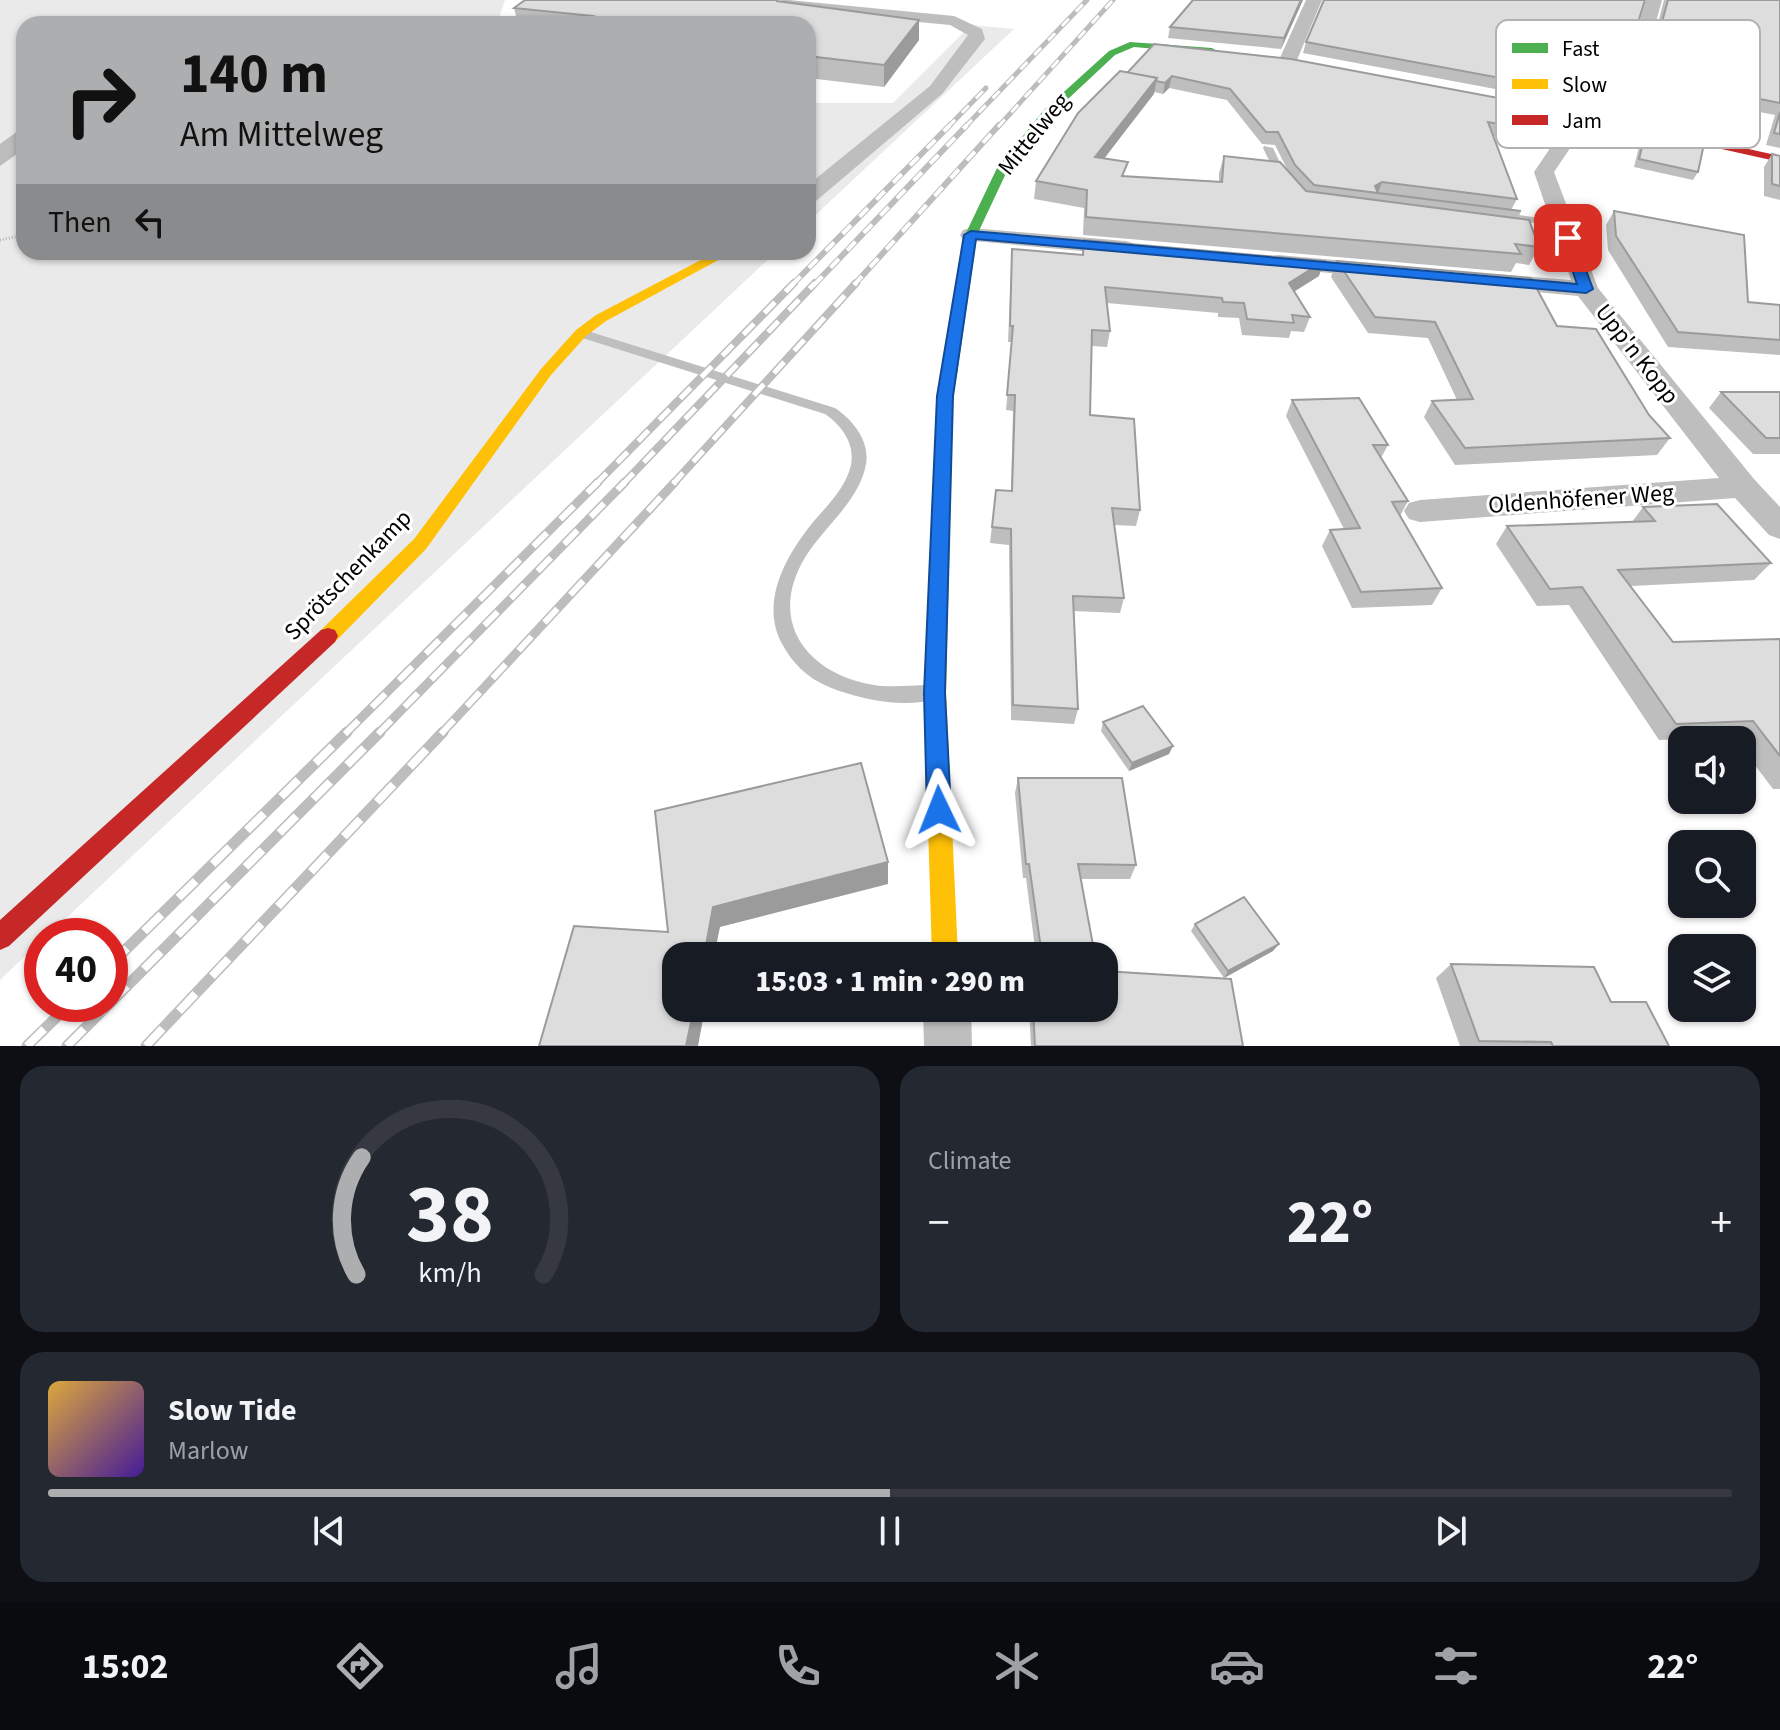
<!DOCTYPE html>
<meta charset="utf-8">
<style>
body{margin:0;font-family:"Source Sans 3",sans-serif;background:#242831;color:#f1f3f6;height:100vh;display:flex;flex-direction:column;font-size:30px;white-space:nowrap}
*{box-sizing:border-box;margin:0}
p{font-size:26px;color:#9ea1a6}
.icon{flex:none;width:44px;height:44px;fill:none;stroke:currentColor;stroke-width:2;stroke-linecap:round;stroke-linejoin:round}
.map{position:relative;height:1046px;overflow:hidden}
.side{display:flex;flex-direction:column;gap:20px;padding:20px;background:#0d0f14;flex:1}
.side>*{flex:none}
.top-card{position:absolute;left:16px;top:16px;width:800px;height:244px;border-radius:24px;box-shadow:0 2px 6px #0004;background:#adaeaf;color:#111;overflow:hidden}
.buttons{position:absolute;left:1668px;top:726px;display:grid;gap:16px}
.buttons a{display:grid;place-items:center;width:88px;height:88px;border-radius:16px;background:#171b24;box-shadow:0 2px 6px #0004;font-size:40px}
.speed{position:absolute;left:24px;top:918px;display:flex;gap:16px;font-size:40px;font-weight:700;text-align:center}
.speed>*{display:grid;place-content:center;width:104px;height:104px;border-radius:50%;background:#171b24;box-shadow:0 2px 6px #0004;line-height:1}
.speed .limit{border:12px solid #d22;background:#fff;color:#111}
.pin{position:absolute;display:grid;place-items:center;width:68px;height:68px;color:#fff;margin:-34px;border-radius:16px;box-shadow:0 4px 12px #0006}
.me{position:absolute;width:88px;margin:-44px;rotate:358deg;stroke-linejoin:round;filter:drop-shadow(0 0 6px #0008)}
.turn{display:flex;align-items:center;gap:28px;height:168px;padding:0 32px;font-size:36px}
.turn .icon{width:104px;height:104px;stroke-width:2.5}
.turn b{display:block;font-size:56px;line-height:68px}
.then{display:flex;align-items:center;height:76px;padding:0 32px;background:#0003;gap:16px;font-size:30px}
.big{font-size:60px;font-weight:800;line-height:1.1}
.side .tile{flex:1;display:flex;flex-direction:column;justify-content:center;gap:12px;min-width:0;padding:0 28px;border-radius:24px;background:#242831}
.side .dial{align-items:center;gap:0}
.dial svg{height:208px;overflow:visible;fill:none;stroke:#363941;stroke-width:7;stroke-linecap:round;text-anchor:middle}
.dial text{fill:#f1f3f6;stroke:none}
.song{display:flex;align-items:center;gap:24px}
.cover{width:96px;height:96px;border-radius:12px;background:linear-gradient(135deg,hsl(40 70% 55%),hsl(260 70% 35%))}
.played{height:8px;border-radius:4px;background:linear-gradient(90deg,#adaeaf 50%,#363941 50%)}
.keys{display:flex;justify-content:space-around;direction:ltr}
.heat{display:flex;justify-content:space-between;align-items:center;font-size:44px;direction:ltr}
.side .tiles{flex:1;display:grid;gap:20px;grid-template-columns:1fr 1fr}
.tile:last-child{grid-column:span 2}
.trip{position:absolute;left:662px;top:942px;width:456px;height:80px;border-radius:24px;background:#171b24;box-shadow:0 2px 6px #0004;font-weight:800;line-height:80px;text-align:center}
.tab-bar{display:flex;height:128px;justify-content:space-around;align-items:center;background:#090b0e;color:#9ea1a6}
.tab-bar .icon{width:56px;height:56px}
.tab-bar .on{color:#adaeaf}
.tab-bar b{font-size:36px;color:#f1f3f6}
.map>svg:first-child{display:block}
.green{fill:#eaeaea}
.water{fill:#bcbcbc}
.lines{fill:none;stroke-linecap:round;stroke-linejoin:round}
.path{stroke:#b8b8b8;stroke-width:3;stroke-dasharray:1 2;stroke-linecap:butt}
.lane{fill:#bebebe;fill-rule:evenodd}
.street{fill:#bebebe;fill-rule:evenodd}
.fast{fill:#4caf50;fill-rule:evenodd}
.slow{fill:#ffc107;fill-rule:evenodd}
.jam{fill:#c62828;fill-rule:evenodd}
.rail-far4-casing{stroke:#bdbdbd;stroke-width:5}
.rail-far3-casing{stroke:#bdbdbd;stroke-width:6}
.rail-far2-casing{stroke:#bdbdbd;stroke-width:8}
.rail-far1-casing{stroke:#bdbdbd;stroke-width:9}
.rail-casing{stroke:#bdbdbd;stroke-width:11}
.rail-far4{stroke:#fff;stroke-width:3;stroke-dasharray:10;stroke-linecap:butt}
.rail-far3{stroke:#fff;stroke-width:4;stroke-dasharray:12;stroke-linecap:butt}
.rail-far2{stroke:#fff;stroke-width:5;stroke-dasharray:15;stroke-linecap:butt}
.rail-far1{stroke:#fff;stroke-width:6;stroke-dasharray:19;stroke-linecap:butt}
.rail{stroke:#fff;stroke-width:8;stroke-dasharray:24;stroke-linecap:butt}
.wall{fill:#bebebe;fill-rule:evenodd}
.shaded-wall{fill:#9b9b9b}
.building{fill:#ddd;stroke:#9b9b9b;stroke-width:2}
.route{fill:#1a73e8;stroke:#114b97;stroke-width:2}
.labels{text-anchor:middle;dominant-baseline:central;stroke-width:6;stroke-linejoin:round;paint-order:stroke}
.street-label{font-size:24px;fill:#000;stroke:#fff}
.key{fill:#fff;stroke:#b2b2b2;stroke-width:2}
.key-label{font-size:22px;fill:#000}
</style>
<div class="map">
<svg width="1780" height="1046" viewBox="0 0 1780 1046">
<rect width="100%" height="100%" fill="#fff"/>
<g class="green">
<path d="M0,0H505L497,24H24V252H776L47,936H42V940L0,980Z"/>
<path d="M971,25L1014,29L808,222V103H893Z"/>
</g>
<path class="water" d="M24,73V149L0,166V144L22,128Z"/>
<g class="lines">
<path class="path" d="M0,240L24,235"/>
<g class="lane">
<path d="M1264,146L1273,148L1288,179L1287,181L1278,179L1263,148Z"/>
<path d="M1497,212L1563,221L1569,224L1563,227L1493,217V213Z"/>
<path d="M1514,226L1568,235L1574,238L1568,241L1510,231L1508,229Z"/>
<path d="M581,329L835,408C853,420 870,441 866,464C860,500 824,527 806,556C766,620 806,674 874,685C892,688 911,685 929,685L936,687L938,693L936,699C904,709 858,699 829,687C807,678 792,663 781,642C760,600 787,554 814,521C828,505 846,487 851,465C855,443 842,426 825,414L576,336V330Z"/>
</g>
<g class="street">
<path d="M734,0H789L954,16L982,29L985,39L942,94L816,201L808,203V185L930,86L968,35L950,25L742,5Z"/>
<path d="M1306,0H1322L1297,60L1294,64H1282L1279,60Z"/>
<path d="M1646,0H1662L1628,123L1618,129L1608,123Z"/>
<path d="M1581,111L1591,117L1554,172L1598,288L1754,479L1780,507V539L1769,535L1735,498L1420,522L1409,519L1404,511L1409,503L1420,500L1719,478L1578,296L1494,288L1485,286L1482,281L1485,276L1494,274L1571,280L1534,172L1574,113Z"/>
<path d="M971,228L1125,241L1133,243L1137,248L1133,253L1125,255L963,240L960,235L963,230Z"/>
<path d="M1278,255L1380,264L1389,266L1392,271L1389,276L1380,278L1270,267L1266,262L1270,257Z"/>
<path d="M923,1008H971L972,1046H924Z"/>
</g>
<path class="fast" d="M1130,42L1212,48L1217,51L1212,54L1134,47L1115,55L1052,114L1008,169L977,235L957,374L949,379L944,377L941,374L965,235L997,168L1044,110L1109,51Z"/>
<g class="slow">
<path d="M716,252H733L606,321L586,336L551,375L426,549L335,642L328,644L321,642L318,636L321,630L414,539L541,369L576,330L596,315Z"/>
<path d="M949,369L957,374L953,396L946,693L958,956H932L924,693L937,396L941,374Z"/>
</g>
<g class="jam">
<path d="M1473,93L1618,120L1780,156V162L1618,126L1469,98L1468,96Z"/>
<path d="M328,628L335,630L338,636L335,642L9,946L0,950V920L321,630Z"/>
</g>
<g class="rail-far4-casing">
<g id="rail-far4">
<path d="M948,127L986,88"/>
<path d="M965,127L1087,0"/>
<path d="M998,127L1113,0"/>
</g>
</g>
<g class="rail-far3-casing">
<g id="rail-far3">
<path d="M792,285L950,125"/>
<path d="M814,285L967,125"/>
<path d="M854,285L999,125"/>
</g>
</g>
<g class="rail-far2-casing">
<g id="rail-far2">
<path d="M596,484L794,283"/>
<path d="M623,484L815,283"/>
<path d="M673,484L856,283"/>
</g>
</g>
<g class="rail-far1-casing">
<g id="rail-far1">
<path d="M345,734L598,482"/>
<path d="M378,734L625,482"/>
<path d="M441,734L675,482"/>
</g>
</g>
<g class="rail-casing">
<g id="rail">
<path d="M110,965L347,732"/>
<path d="M110,1003L380,732"/>
<path d="M27,1046L70,1004"/>
<path d="M67,1046L109,1004"/>
<path d="M146,1046L443,732"/>
</g>
</g>
<use href="#rail-far4" class="rail-far4"/>
<use href="#rail-far3" class="rail-far3"/>
<use href="#rail-far2" class="rail-far2"/>
<use href="#rail-far1" class="rail-far1"/>
<use href="#rail" class="rail"/>
</g>
<g class="wall">
<path d="M1303,0L1281,49L1168,38L1170,27Z"/>
<path d="M1324,0L1626,61L1621,72L1579,64L1573,88L1567,99L1529,92L1528,95L1303,53L1306,42Z"/>
<path d="M1664,0H1780V148L1766,145L1775,115L1713,103L1710,119L1703,131L1647,118L1658,80L1644,77Z"/>
<path d="M785,2L919,40L884,87L808,78V24H518L514,8Z"/>
<path d="M1154,44L1527,129L1521,141L1494,136L1517,199L1511,210L1521,211L1518,218L1539,247L1529,265L1516,263L1511,272L1083,235L1084,208L1034,199L1036,181L1127,73ZM1169,88L1227,100L1262,144L1275,145L1288,171L1224,156L1219,173V182L1125,176L1104,159L1154,92L1163,94Z"/>
<path d="M1646,131L1698,172L1693,180L1634,167L1641,139Z"/>
<path d="M1772,154L1780,156V200L1764,196V167Z"/>
<path d="M1614,211L1748,302L1780,305V355L1668,347L1608,250L1606,225Z"/>
<path d="M1084,240L1319,276L1294,291L1310,317L1304,332L1291,331L1289,338L1242,335L1239,318L1218,317V313L1107,303L1110,331L1107,347L1092,346L1090,415L1140,510L1136,526L1114,525L1124,598L1120,613L1073,611L1078,709L1074,724L1011,720L1009,545L990,543L996,490L1011,491L1013,411L1006,410L1012,342H1008L1012,249L1082,255Z"/>
<path d="M1337,261L1557,326L1649,415L1670,438L1657,455L1455,465L1424,417L1432,401L1457,400L1428,338L1368,333L1331,277Z"/>
<path d="M1721,392H1780V454H1753L1709,408Z"/>
<path d="M1292,400L1388,445L1381,458L1408,501L1400,516L1442,588L1432,605L1352,608L1322,546L1330,530L1344,529L1286,416Z"/>
<path d="M1643,507L1771,563L1754,580L1631,586L1673,642L1780,639V789H1773L1742,748V740H1736L1734,737L1659,740L1569,605L1537,606L1496,544L1507,526L1632,522Z"/>
<path d="M1103,722L1169,754L1129,771L1101,731Z"/>
<path d="M1018,778L1136,865L1130,879H1081L1095,956H1036L1026,878H1023L1015,793Z"/>
<path d="M1195,924L1273,951L1224,978L1191,931Z"/>
<path d="M1451,964L1611,1002L1669,1046H1460L1436,978Z"/>
<path d="M1029,1008H1104L1243,1046H1031Z"/>
</g>
<g class="shaded-wall">
<path d="M1301,0H1303L1281,49L1284,38Z"/>
<path d="M919,20V40L884,87V65Z"/>
<path d="M1172,76L1169,88L1163,94L1165,83Z"/>
<path d="M1157,78L1154,94L1092,174L1095,157Z"/>
<path d="M1382,182L1378,193L1375,186Z"/>
<path d="M1324,261L1319,276L1284,298L1289,283Z"/>
<path d="M1173,746L1169,754L1129,771L1132,763Z"/>
<path d="M888,862V884L720,927L714,956H704L713,907Z"/>
<path d="M1279,944L1273,951L1224,978L1228,971Z"/>
<path d="M694,1008H705L698,1046H686Z"/>
</g>
<g class="building">
<path d="M525,0H777V1L919,20L884,65L808,56V24H590L584,23L593,16L514,8Z"/>
<path d="M1193,0H1301L1284,38L1170,27Z"/>
<path d="M1324,0H1645L1626,61L1581,53L1573,88L1534,80L1533,84L1306,42Z"/>
<path d="M1668,0H1780V103L1715,90L1710,119L1654,107L1664,68L1650,66Z"/>
<path d="M1154,44L1291,59L1530,104L1527,129L1488,122L1517,199L1382,182L1375,186L1378,193L1521,211L1314,185L1295,165L1278,132H1266L1230,89L1172,76L1165,83L1156,81L1157,78L1127,73Z"/>
<path d="M1120,71L1157,78L1095,157L1128,162L1122,176L1222,182L1224,156L1280,162L1306,191L1529,220L1539,247L1515,244L1521,254L1086,217L1087,190L1036,181L1078,113Z"/>
<path d="M1780,112V134L1774,133Z"/>
<path d="M1646,131L1704,144L1698,172L1639,159Z"/>
<path d="M1772,154L1780,156V186L1772,184Z"/>
<path d="M1614,211L1744,235L1748,302L1780,305V340L1678,332L1616,236Z"/>
<path d="M1084,240L1324,261L1289,283L1310,317L1292,315L1294,323L1247,319L1244,303L1223,302L1222,298L1105,287L1110,331L1092,330L1090,415L1134,419L1140,510L1112,508L1124,598L1073,596L1078,709L1013,705L1011,529L992,527L996,490L1012,491L1015,395H1007L1013,326H1010L1012,249L1083,255Z"/>
<path d="M1337,261L1531,278L1557,326L1596,329L1649,415L1670,438L1465,448L1432,401L1473,399L1435,322L1375,317Z"/>
<path d="M1721,392H1780V438H1766Z"/>
<path d="M1359,398L1388,445H1373L1408,501L1392,502L1442,588L1361,592L1330,530L1360,528L1292,400Z"/>
<path d="M1717,504L1771,563L1618,570L1673,642L1780,639V756L1753,721L1676,724L1582,587L1550,589L1507,526L1655,521L1643,507Z"/>
<path d="M1143,706L1173,746L1132,763L1103,722Z"/>
<path d="M861,763L888,862L713,907L704,956H676V1008H694L686,1046H539L574,926L668,932L655,811Z"/>
<path d="M1018,778H1122L1136,865L1078,864L1095,956H1042L1029,864H1026Z"/>
<path d="M1244,897L1279,944L1228,971L1195,924Z"/>
<path d="M1451,964L1594,967L1611,1002H1646L1669,1046H1553L1551,1042L1479,1041Z"/>
<path d="M1104,971L1231,979L1243,1046H1035L1033,1008H1104Z"/>
</g>
<path class="route" d="M971,231L1577,284L1561,238L1568,234L1574,238L1593,289L1586,293L976,239L953,396L945,693L951,810L947,817L939,821L931,817L927,810L924,693L937,396L964,235Z"/>
<g class="labels">
<g class="street-label">
<text transform="translate(1034 134) rotate(-51)">Mittelweg</text>
<text transform="translate(1637 354) rotate(52)">Upp'n Kopp</text>
<text transform="translate(1581 499) rotate(-4)">Oldenhöfener Weg</text>
<text transform="translate(348 575) rotate(-46)">Sprötschenkamp</text>
</g>
</g>
<rect x="1496" y="20" width="264" height="128" rx="12" class="key"/>
<rect x="1512" y="43" width="36" height="10" fill="#4caf50"/>
<rect x="1512" y="79" width="36" height="10" fill="#ffc107"/>
<rect x="1512" y="115" width="36" height="10" fill="#c62828"/>
<g class="key-label">
<text x="1562" y="56">Fast</text>
<text x="1562" y="92">Slow</text>
<text x="1562" y="128">Jam</text>
</g>
</svg>
<div class="buttons">
<a><svg class="icon" aria-label="sound" viewBox="0 0 24 24"><path d="M4 9h4l5-4v14l-5-4H4zM17 9q2 3 0 6"/></svg></a>
<a><svg class="icon" aria-label="search" viewBox="0 0 24 24"><circle cx="10" cy="10" r="6"/><path d="M15 15l6 6"/></svg></a>
<a><svg class="icon" aria-label="layers" viewBox="0 0 24 24"><path d="M12 4l9 5-9 5-9-5zM3 14l9 5 9-5"/></svg></a>
</div>
<div class="speed"><div class="limit">40</div></div>
<div class="pin" style="left:1568px;top:238px;background:#d93025"><svg class="icon" aria-label="arrive" viewBox="0 0 24 24"><path d="M6 21V4h12l-3 4 3 4H6"/></svg></div>
<svg class="me" style="left:939px;top:810px" viewBox="-20 -20 40 40"><path d="M0-17L14 15 0 8-14 15z" fill="#1a73e8" stroke="#fff" stroke-width="4"/></svg>
<div class="trip">15:03 · 1 min · 290 m</div>
<div class="top-card">
<div class="turn"><svg class="icon" aria-label="right" viewBox="0 0 24 24"><path d="M7 20v-9h11M14 6l5 5-5 5"/></svg><div><b>140 m</b>Am Mittelweg</div></div>
<div class="then">Then<svg class="icon" aria-label="left" viewBox="0 0 24 24"><path d="M17 20v-9H6M10 6l-5 5 5 5"/></svg></div>
</div>
</div>
<section class="side">
<div class="tiles">
<div class="tile dial"><svg viewBox="0 0 100 80">
<path d="M14 69A42 42 0 1 1 86 69"/>
<path d="M14 69A42 42 0 0 1 16 24" stroke="#adaeaf"/>
<text x="50" y="56" font-size="32" font-weight="700">38</text>
<text x="50" y="72" font-size="11">km/h</text>
</svg></div>
<div class="tile"><p>Climate</p>
<div class="heat"><a>−</a><b class="big">22°</b><a>+</a></div>
</div>
<div class="tile">
<div class="song"><i class="cover"></i><div><b>Slow Tide</b><p>Marlow</p></div></div>
<div class="played"></div>
<div class="keys"><svg class="icon" aria-label="previous" viewBox="0 0 24 24"><path d="M18 5L8 12l10 7zM5 5v14"/></svg><svg class="icon" aria-label="pause" viewBox="0 0 24 24"><path d="M8 5v14M16 5v14"/></svg><svg class="icon" aria-label="next" viewBox="0 0 24 24"><path d="M6 5l10 7-10 7zM19 5v14"/></svg></div>
</div>
</div>
</section>
<nav class="tab-bar">
<b>15:02</b>
<svg class="icon on" aria-label="directions" viewBox="0 0 24 24"><path d="M12 3l9 9-9 9-9-9zM9 14v-3h6M13 9l2 2-2 2"/></svg>
<svg class="icon" aria-label="music" viewBox="0 0 24 24"><path d="M9 18V5l10-2v13"/><circle cx="6" cy="18" r="3"/><circle cx="16" cy="16" r="3"/></svg>
<svg class="icon" aria-label="phone" viewBox="0 0 24 24"><path d="M5 4h4l2 5-3 2q2 4 5 5l2-3 5 2v4C11 20 4 13 5 4z"/></svg>
<svg class="icon" aria-label="climate" viewBox="0 0 24 24"><path d="M12 3v18M4 7l16 10M4 17L20 7"/></svg>
<svg class="icon" aria-label="car" viewBox="0 0 24 24"><path d="M5 17H2v-5l4-1 3-4h7l3 4 3 1v5h-3M9 17h6M6 11h13"/><circle cx="7" cy="17" r="2"/><circle cx="17" cy="17" r="2"/></svg>
<svg class="icon" aria-label="filters" viewBox="0 0 24 24"><path d="M4 7h16M4 17h16"/><circle cx="9" cy="7" r="2"/><circle cx="15" cy="17" r="2"/></svg>
<b>22°</b>
</nav>
